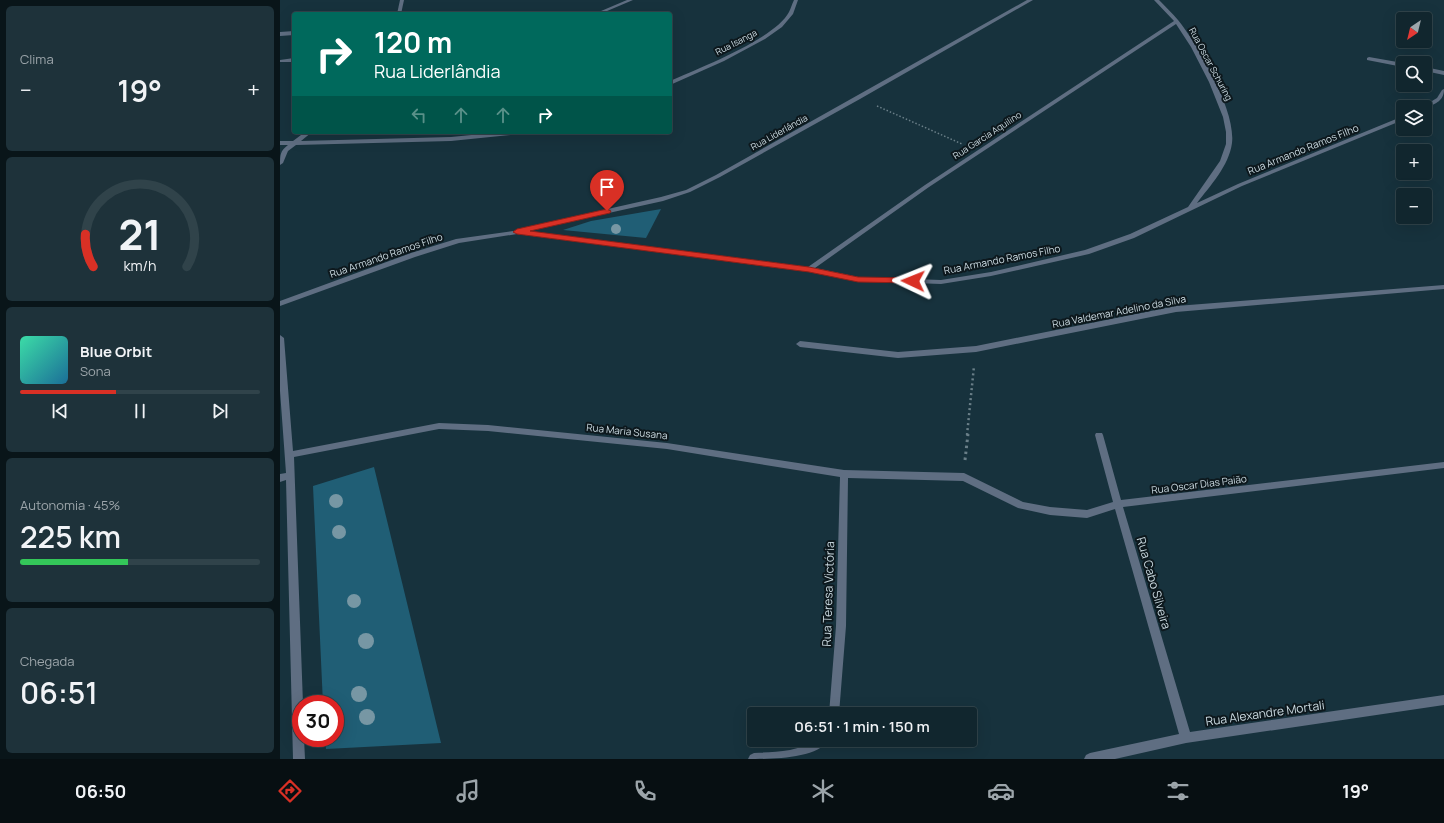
<!DOCTYPE html>
<html lang="pt">
<meta charset="utf-8">
<style>
body{margin:0;font-family:Manrope,sans-serif;background:#1e323a;color:#f1f3f6;height:100vh;display:flex;flex-direction:column;font-size:15px;white-space:nowrap}
*{box-sizing:border-box;margin:0}
p{font-size:13px;color:#9ca5aa}
.icon{flex:none;width:22px;height:22px;fill:none;stroke:currentColor;stroke-width:2;stroke-linecap:round;stroke-linejoin:round}
.map{position:relative;flex:1;overflow:hidden}
.panel{display:flex;flex-direction:column;gap:6px;padding:6px;background:#091519;width:280px}
.panel>*{flex:none}
.hud{position:absolute;left:12px;top:12px;width:380px;height:122px;border-radius:4px;box-shadow:0 4px 16px #0002,0 0 0 1px #30434a;background:#00695c;color:#fff;overflow:hidden}
.needle{width:26px;rotate:215deg}
.buttons{position:absolute;left:1116px;top:12px;display:grid;gap:8px}
.buttons a{display:grid;place-items:center;width:36px;height:36px;border-radius:4px;background:#11262e;box-shadow:0 4px 16px #0002,0 0 0 1px #30434a;font-size:20px}
.speed{position:absolute;left:12px;top:695px;display:flex;gap:8px;font-size:20px;font-weight:700;text-align:center}
.speed>*{display:grid;place-content:center;width:52px;height:52px;border-radius:50%;background:#11262e;box-shadow:0 4px 16px #0002,0 0 0 1px #30434a;line-height:1}
.speed .limit{border:6px solid #d22;background:#fff;color:#111}
.pin{position:absolute;display:grid;place-items:center;width:34px;height:34px;color:#fff;margin:-41px -17px;border-radius:50% 50% 50% 0;rotate:-45deg;box-shadow:0 0 4px #0007}
.pin .icon{rotate:45deg}
.me{position:absolute;width:44px;margin:-22px;rotate:272deg;stroke-linejoin:round;filter:drop-shadow(0 0 3px #0008)}
.turn{display:flex;align-items:center;gap:14px;height:84px;padding:0 16px;font-size:18px}
.turn .icon{width:52px;height:52px;stroke-width:2.5}
.turn b{display:block;font-size:28px;line-height:34px}
.lanes{display:flex;align-items:center;height:38px;padding:0 16px;background:#0003;justify-content:center;gap:20px;direction:ltr}
.lanes .off{opacity:.35}
.big{font-size:30px;font-weight:600;line-height:1.1}
.panel .card{flex:1;display:flex;flex-direction:column;justify-content:center;gap:6px;min-width:0;padding:0 14px;border-radius:6px;background:#1e323a}
.panel .dial{align-items:center;gap:0}
.dial svg{height:104px;overflow:visible;fill:none;stroke:#30434a;stroke-width:7;stroke-linecap:round;text-anchor:middle}
.dial text{fill:#f1f3f6;stroke:none}
.song{display:flex;align-items:center;gap:12px}
.cover{width:48px;height:48px;border-radius:6px;background:linear-gradient(135deg,hsl(160 70% 55%),hsl(200 70% 35%))}
.played{height:4px;border-radius:2px;background:linear-gradient(90deg,#d93025 40%,#30434a 40%)}
.keys{display:flex;justify-content:space-around;direction:ltr}
.heat{display:flex;justify-content:space-between;align-items:center;font-size:22px;direction:ltr}
.charge{height:6px;border-radius:3px;background:linear-gradient(90deg,#34c759 45%,#30434a 0)}
.trip{position:absolute;left:467px;top:707px;width:230px;height:40px;border-radius:4px;background:#11262e;box-shadow:0 4px 16px #0002,0 0 0 1px #30434a;font-weight:600;line-height:40px;text-align:center}
.menu{display:flex;height:64px;justify-content:space-around;align-items:center;background:#070f12;color:#9ca5aa}
.menu .icon{width:28px;height:28px}
.menu .active{color:#d93025}
.menu b{font-size:18px;color:#f1f3f6}
main{display:flex;flex:1;min-height:0}
.map>svg:first-child{display:block}
.green{fill:#205e75}
.lines{fill:none;stroke-linecap:round;stroke-linejoin:round}
.path-far2{stroke:#6a7f88;stroke-width:1.5;stroke-dasharray:1.5 2;stroke-linecap:butt}
.path-far1{stroke:#6a7f88;stroke-width:2.5;stroke-dasharray:2 3;stroke-linecap:butt}
.path{stroke:#6a7f88;stroke-width:3;stroke-dasharray:2.5 3.5;stroke-linecap:butt}
.service{fill:#5f6e82;fill-rule:evenodd}
.minor{fill:#5f6e82;fill-rule:evenodd}
.tree{fill:#7797a4}
.route{fill:#d93025;stroke:#8d1f18}
.labels{text-anchor:middle;dominant-baseline:central;stroke-width:4;stroke-linejoin:round;paint-order:stroke}
.far-street-label{font-size:9px;fill:#cad9e0;stroke:#0d181d}
.street-label{font-size:10px;fill:#cad9e0;stroke:#0d181d}
.near-street-label{font-size:12px;fill:#cad9e0;stroke:#0d181d}
</style>
<main>
<section class="panel">
<div class="card"><p>Clima</p>
<div class="heat"><a>−</a><b class="big">19°</b><a>+</a></div>
</div>
<div class="card dial"><svg viewBox="0 0 100 80">
<path d="M14 69A42 42 0 1 1 86 69"/>
<path d="M14 69A42 42 0 0 1 8 44" stroke="#d93025"/>
<text x="50" y="56" font-size="32" font-weight="700">21</text>
<text x="50" y="72" font-size="11">km/h</text>
</svg></div>
<div class="card">
<div class="song"><i class="cover"></i><div><b>Blue Orbit</b><p>Sona</p></div></div>
<div class="played"></div>
<div class="keys"><svg class="icon" aria-label="previous" viewBox="0 0 24 24"><path d="M18 5L8 12l10 7zM5 5v14"/></svg><svg class="icon" aria-label="pause" viewBox="0 0 24 24"><path d="M8 5v14M16 5v14"/></svg><svg class="icon" aria-label="next" viewBox="0 0 24 24"><path d="M6 5l10 7-10 7zM19 5v14"/></svg></div>
</div>
<div class="card"><p>Autonomia · 45%</p><b class="big">225 km</b><div class="charge"></div></div>
<div class="card"><p>Chegada</p><b class="big">06:51</b></div>
</section>
<div class="map">
<svg width="1164" height="759" viewBox="0 0 1164 759">
<rect width="100%" height="100%" fill="#17323d"/>
<g class="green">
<path d="M381,209L366,238L283,230L311,221Z"/>
<path d="M94,467L161,743L46,749L45,738H55V704H43L33,486Z"/>
</g>
<g class="lines">
<path class="path-far2" d="M597,106L682,144"/>
<path class="path-far1" d="M687,435L694,366"/>
<path class="path" d="M685,460L688,434"/>
<g class="service">
<path d="M14,31V35L0,36V32Z"/>
<path d="M14,58V62H0V60Z"/>
</g>
<g class="minor">
<path d="M120,0H124L121,14H117Z"/>
<path d="M347,0H353L320,14H314Z"/>
<path d="M514,0H518L513,14L502,27L485,39L444,61L390,85V81C419,68 495,39 509,12C511,8 512,4 514,0Z"/>
<path d="M747,0H753L580,99L440,177L410,192L383,201L247,231L528,267L645,185L894,21L874,0H879C885,6 892,13 898,20C918,45 956,110 952,143C949,166 930,186 917,203L958,184L1121,117L1123,116V120L962,186L854,238L809,254L711,276L661,284L578,281L529,271L237,234L179,243L135,257L0,306V301L131,253L176,239L240,230L243,228L381,197L406,190L436,175ZM896,24L911,47L929,82L943,117L946,132V144L940,161L908,207L850,234L805,250L711,272L661,280L578,277L535,268L649,187Z"/>
<path d="M1089,57L1123,63V67L1087,60V58Z"/>
<path d="M1145,67L1164,71V75L1145,71Z"/>
<path d="M1164,89C1164,101 1156,103 1147,108L1142,107L1157,98L1162,90Z"/>
<path d="M25,132H32L21,141L171,137L222,132H242L239,134L171,141L16,145L8,151L3,163L0,165C0,155 0,151 8,145H0V141H13Z"/>
<path d="M1164,285V289L896,312L696,352L618,358L520,347L516,344L520,341L618,352L696,346L896,306Z"/>
<path d="M0,335L4,338L13,451L159,423L208,425L387,443L564,470L684,473L743,502L770,507L807,510L833,502L815,435L816,433H822L823,435L841,500L1164,462V468L843,507L910,732L1164,695V705L906,743L835,759H804L806,755L810,753L899,734L835,509L807,518L770,515L738,508L683,481L568,478L566,626L559,714H549L556,626L560,477L387,449L208,431L159,429L14,457L23,704H21V738H24L25,759H13L6,480L0,482V474L6,473L0,391Z"/>
<path d="M535,740H548C538,759 490,759 468,759L470,755L474,753C493,752 519,752 535,740Z"/>
</g>
</g>
<g class="tree">
<circle cx="336" cy="229" r="5"/>
<circle cx="56" cy="501" r="7"/>
<circle cx="59" cy="532" r="7"/>
<circle cx="74" cy="601" r="7"/>
<circle cx="86" cy="641" r="8"/>
<circle cx="79" cy="694" r="8"/>
<circle cx="87" cy="717" r="8"/>
</g>
<path class="route" d="M327,209L331,211L330,213L250,231L529,267L578,277L633,278L637,281L633,283L578,282L529,272L237,234L233,232L237,229Z"/>
<g class="labels">
<g class="far-street-label">
<text transform="translate(456 42) rotate(-27)">Rua Isanga</text>
<text transform="translate(931 64) rotate(62)">Rua Oscar Schuring</text>
<text transform="translate(499 132) rotate(-29)">Rua Liderlândia</text>
<text transform="translate(707 135) rotate(-33)">Rua Garcia Aquilino</text>
</g>
<g class="street-label">
<text transform="translate(1023 149) rotate(-22)">Rua Armando Ramos Filho</text>
<text transform="translate(106 255) rotate(-19)">Rua Armando Ramos Filho</text>
<text transform="translate(722 259) rotate(-11)">Rua Armando Ramos Filho</text>
<text transform="translate(839 311) rotate(-11)">Rua Valdemar Adelino da Silva</text>
<text transform="translate(347 431) rotate(6)">Rua Maria Susana</text>
<text transform="translate(919 484) rotate(-7)">Rua Oscar Dias Paião</text>
</g>
<g class="near-street-label">
<text transform="translate(874 583) rotate(74)">Rua Cabo Silveira</text>
<text transform="translate(548 594) rotate(-88)">Rua Teresa Victória</text>
<text transform="translate(985 713) rotate(-8)">Rua Alexandre Mortali</text>
</g>
</g>
</svg>
<div class="buttons">
<a><svg class="needle" viewBox="-14 -14 28 28"><path d="M0-13l5 13h-10z" fill="#e53935"/><path d="M0 13l5-13h-10z" fill="#9ca5aa"/></svg></a>
<a><svg class="icon" aria-label="search" viewBox="0 0 24 24"><circle cx="10" cy="10" r="6"/><path d="M15 15l6 6"/></svg></a>
<a><svg class="icon" aria-label="layers" viewBox="0 0 24 24"><path d="M12 4l9 5-9 5-9-5zM3 14l9 5 9-5"/></svg></a>
<a>+</a>
<a>−</a>
</div>
<div class="speed"><div class="limit">30</div></div>
<div class="pin" style="left:327px;top:211px;background:#d93025"><svg class="icon" aria-label="arrive" viewBox="0 0 24 24"><path d="M6 21V4h12l-3 4 3 4H6"/></svg></div>
<svg class="me" style="left:633px;top:281px" viewBox="-20 -20 40 40"><path d="M0-17L14 15 0 8-14 15z" fill="#d93025" stroke="#fff" stroke-width="4"/></svg>
<div class="trip">06:51 · 1 min · 150 m</div>
<div class="hud">
<div class="turn"><svg class="icon" aria-label="right" viewBox="0 0 24 24"><path d="M7 20v-9h11M14 6l5 5-5 5"/></svg><div><b>120 m</b>Rua Liderlândia</div></div>
<div class="lanes"><svg class="icon off" aria-label="left" viewBox="0 0 24 24"><path d="M17 20v-9H6M10 6l-5 5 5 5"/></svg><svg class="icon off" aria-label="ahead" viewBox="0 0 24 24"><path d="M12 20V5M6 11l6-6 6 6"/></svg><svg class="icon off" aria-label="ahead" viewBox="0 0 24 24"><path d="M12 20V5M6 11l6-6 6 6"/></svg><svg class="icon" aria-label="right" viewBox="0 0 24 24"><path d="M7 20v-9h11M14 6l5 5-5 5"/></svg></div>
</div>
</div>
</main>
<nav class="menu">
<b>06:50</b>
<svg class="icon active" aria-label="directions" viewBox="0 0 24 24"><path d="M12 3l9 9-9 9-9-9zM9 14v-3h6M13 9l2 2-2 2"/></svg>
<svg class="icon" aria-label="music" viewBox="0 0 24 24"><path d="M9 18V5l10-2v13"/><circle cx="6" cy="18" r="3"/><circle cx="16" cy="16" r="3"/></svg>
<svg class="icon" aria-label="phone" viewBox="0 0 24 24"><path d="M5 4h4l2 5-3 2q2 4 5 5l2-3 5 2v4C11 20 4 13 5 4z"/></svg>
<svg class="icon" aria-label="climate" viewBox="0 0 24 24"><path d="M12 3v18M4 7l16 10M4 17L20 7"/></svg>
<svg class="icon" aria-label="car" viewBox="0 0 24 24"><path d="M5 17H2v-5l4-1 3-4h7l3 4 3 1v5h-3M9 17h6M6 11h13"/><circle cx="7" cy="17" r="2"/><circle cx="17" cy="17" r="2"/></svg>
<svg class="icon" aria-label="filters" viewBox="0 0 24 24"><path d="M4 7h16M4 17h16"/><circle cx="9" cy="7" r="2"/><circle cx="15" cy="17" r="2"/></svg>
<b>19°</b>
</nav>
